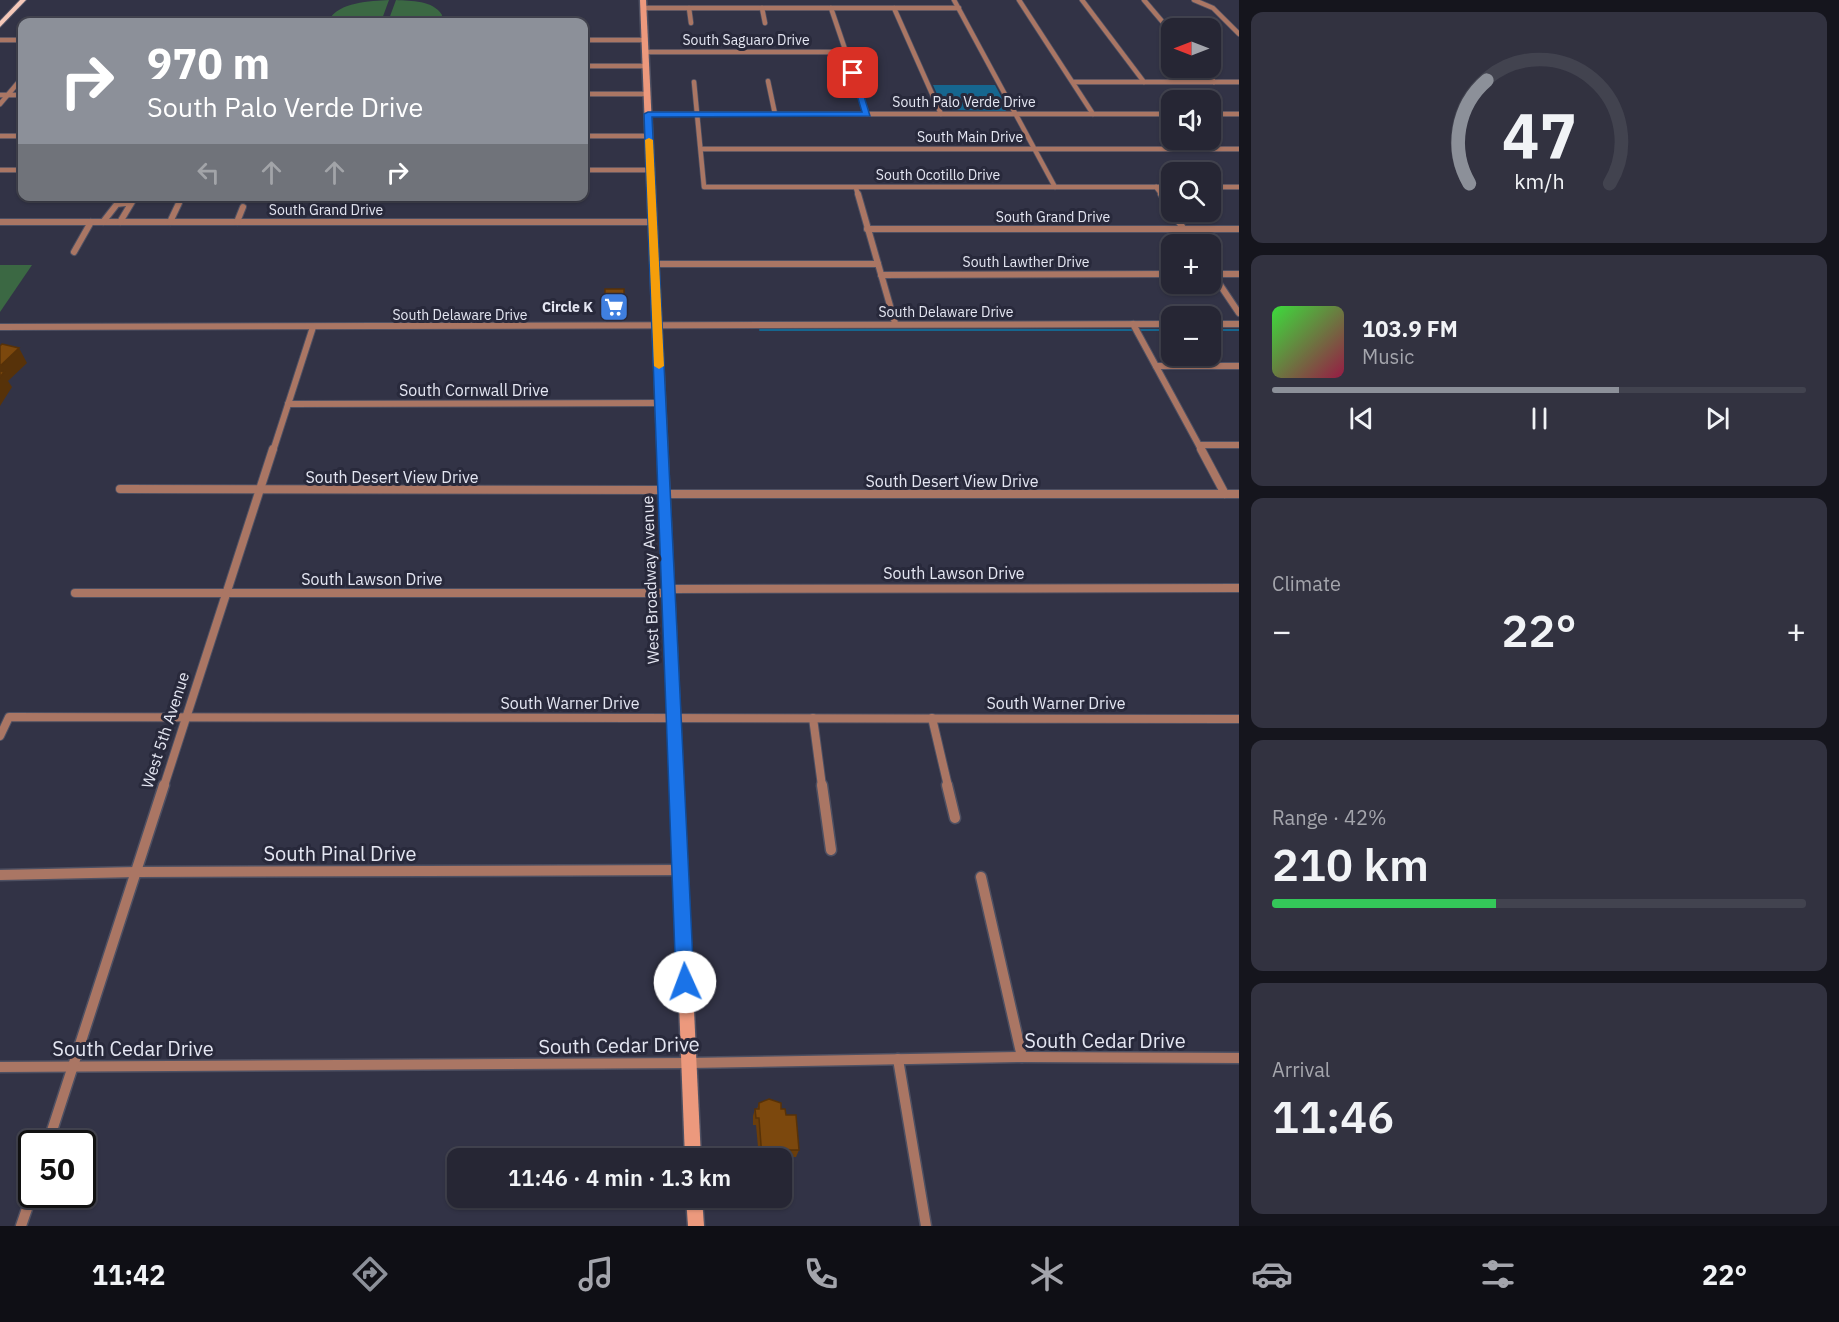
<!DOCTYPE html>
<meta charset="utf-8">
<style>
body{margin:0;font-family:"IBM Plex Sans",sans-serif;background:#323240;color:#f1f3f6;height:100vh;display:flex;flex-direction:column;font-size:22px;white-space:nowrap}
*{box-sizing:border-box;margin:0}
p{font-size:20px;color:#a4a5ac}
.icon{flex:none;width:33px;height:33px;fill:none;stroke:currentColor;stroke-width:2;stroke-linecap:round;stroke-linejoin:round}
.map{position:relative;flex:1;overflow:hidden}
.side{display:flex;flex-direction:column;gap:12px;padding:12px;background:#15151d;width:600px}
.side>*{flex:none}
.guide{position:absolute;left:18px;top:18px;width:570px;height:183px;border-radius:12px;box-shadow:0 2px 4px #0004,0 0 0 2px #42434f;background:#8c9099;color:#fff;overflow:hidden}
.needle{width:39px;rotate:270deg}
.tools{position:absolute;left:1161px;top:18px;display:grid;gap:12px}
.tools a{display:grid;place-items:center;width:60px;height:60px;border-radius:12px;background:#262634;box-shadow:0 2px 4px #0004,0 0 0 2px #42434f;font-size:30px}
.speed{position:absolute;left:18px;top:1130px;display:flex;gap:12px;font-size:30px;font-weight:700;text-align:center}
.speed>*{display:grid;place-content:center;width:78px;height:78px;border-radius:50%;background:#262634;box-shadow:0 2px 4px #0004,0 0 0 2px #42434f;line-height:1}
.speed .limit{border:3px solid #111;border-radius:9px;background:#fff;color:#111}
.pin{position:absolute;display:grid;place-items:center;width:51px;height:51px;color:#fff;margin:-26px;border-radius:12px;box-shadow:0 3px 9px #0006}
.me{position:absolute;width:66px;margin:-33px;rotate:358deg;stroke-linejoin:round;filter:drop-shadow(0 0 4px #0008)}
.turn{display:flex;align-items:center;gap:21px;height:126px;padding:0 30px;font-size:27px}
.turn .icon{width:78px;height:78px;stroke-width:2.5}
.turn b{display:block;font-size:42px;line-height:51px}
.lanes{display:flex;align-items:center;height:57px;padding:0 30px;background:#0003;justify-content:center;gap:30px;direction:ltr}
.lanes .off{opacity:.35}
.big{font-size:45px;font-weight:600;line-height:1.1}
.side .tile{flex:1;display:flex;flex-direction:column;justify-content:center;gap:9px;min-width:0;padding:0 21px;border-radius:12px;background:#323240}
.side .dial{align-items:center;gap:0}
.dial svg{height:156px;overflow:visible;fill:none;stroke:#42434f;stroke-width:7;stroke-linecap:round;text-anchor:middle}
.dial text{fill:#f1f3f6;stroke:none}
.song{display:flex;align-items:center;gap:18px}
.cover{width:72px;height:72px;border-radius:9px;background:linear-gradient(135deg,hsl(120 70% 55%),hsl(340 70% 35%))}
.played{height:6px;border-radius:3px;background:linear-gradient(90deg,#8c9099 65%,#42434f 65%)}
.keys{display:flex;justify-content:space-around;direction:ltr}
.heat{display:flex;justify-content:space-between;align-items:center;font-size:33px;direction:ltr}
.charge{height:9px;border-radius:4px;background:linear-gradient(90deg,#34c759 42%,#42434f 0)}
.trip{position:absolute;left:447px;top:1148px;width:345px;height:60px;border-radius:12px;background:#262634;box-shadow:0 2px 4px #0004,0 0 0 2px #42434f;font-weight:600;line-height:60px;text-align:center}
.tab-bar{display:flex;height:96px;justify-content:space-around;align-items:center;background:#0f0f15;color:#a4a5ac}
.tab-bar .icon{width:42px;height:42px}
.tab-bar .on{color:#8c9099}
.tab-bar b{font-size:27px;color:#f1f3f6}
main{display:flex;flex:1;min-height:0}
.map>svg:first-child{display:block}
.green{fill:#3b6843}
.water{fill:#16668f}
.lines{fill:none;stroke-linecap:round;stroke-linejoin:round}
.stream{stroke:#16668f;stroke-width:2}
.street-far3-casing{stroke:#4e5062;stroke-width:6}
.street-far2-casing{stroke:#4e5062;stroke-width:8}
.street-far1-casing{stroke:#4e5062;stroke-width:10}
.street-casing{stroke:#4e5062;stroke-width:13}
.secondary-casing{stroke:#4e5062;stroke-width:3}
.primary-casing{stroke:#4e5062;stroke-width:2}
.street-far3{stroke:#aa7664;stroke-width:4.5}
.street-far2{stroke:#aa7664;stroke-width:6}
.street-far1{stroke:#aa7664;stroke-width:8}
.street{stroke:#aa7664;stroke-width:10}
.secondary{fill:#ec997d;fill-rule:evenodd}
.primary{fill:#f4c8b9;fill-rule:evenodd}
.wall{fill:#6b3e0b}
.shaded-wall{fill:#573209}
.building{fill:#7c480d;stroke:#573209;stroke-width:1.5}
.route{fill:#1a73e8;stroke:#114b97;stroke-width:1.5}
.slow{fill:#f59e0b}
.labels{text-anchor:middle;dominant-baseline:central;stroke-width:6;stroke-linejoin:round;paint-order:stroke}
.far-street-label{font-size:14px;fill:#e4e6f2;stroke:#28293b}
.far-poi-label{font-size:14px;font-weight:bold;fill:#e4e6f2;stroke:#28293b;text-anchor:end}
.street-label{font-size:16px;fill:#e4e6f2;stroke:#28293b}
.near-street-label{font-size:20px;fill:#e4e6f2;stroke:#28293b}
</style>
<main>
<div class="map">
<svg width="1239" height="1226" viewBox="0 0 1239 1226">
<rect width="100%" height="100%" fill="#323346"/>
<g class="green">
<path d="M389,0L382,19L378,20H329C339,2 370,1 389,0Z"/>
<path d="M396,0C411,1 433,0 442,15L441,21H392L389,19Z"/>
<path d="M0,265H32L0,312Z"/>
</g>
<path class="water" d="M933,85H995L1008,109L1005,111L944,110Z"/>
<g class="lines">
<g class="stream">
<path d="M760,330H1172"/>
<path d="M1210,330H1239"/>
</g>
<g class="street-far3-casing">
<g id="street-far3">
<path d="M954,0L1055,187"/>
<path d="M1019,0L1093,114"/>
<path d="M1082,0L1144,82"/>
<path d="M1144,0L1172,33"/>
<path d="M1194,0L1213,8L1239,34"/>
<path d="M644,8H959"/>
<path d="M689,8L691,23"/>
<path d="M762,8L765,23"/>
<path d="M831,8L867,114"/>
<path d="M894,8L941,114"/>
<path d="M0,40H22"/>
<path d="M584,40H645"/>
<path d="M645,52H846"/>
<path d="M584,66H646"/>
<path d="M1201,68L1214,82"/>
<path d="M768,81L775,114"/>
<path d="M694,82L704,187H1172"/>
<path d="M1073,82H1239"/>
<path d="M584,94H647"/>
<path d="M0,95H22"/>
<path d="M0,104L22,78"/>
<path d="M648,114H1172"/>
<path d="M1210,114H1239"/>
<path d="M0,136H22"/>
<path d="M584,136H649"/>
<path d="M701,149H1239"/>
<path d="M0,170H22"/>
<path d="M584,170H650"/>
<path d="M1156,187L1162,195"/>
<path d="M1210,187H1239"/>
<path d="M856,188L858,195"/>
</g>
</g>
<g class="street-far2-casing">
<g id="street-far2">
<path d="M858,194L895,323"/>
<path d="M1161,194L1172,211"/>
<path d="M1172,212L1194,244"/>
<path d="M0,222H653"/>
<path d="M103,222L117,204L132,202L120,222"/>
<path d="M170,222L179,203"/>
<path d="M237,222L243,207"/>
<path d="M867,229H1239"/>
<path d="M74,252L91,222"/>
<path d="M654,264H878"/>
<path d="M1210,270L1239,313"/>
<path d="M1211,274H1239"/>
<path d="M881,275L1172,274"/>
<path d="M1133,324L1202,451"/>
<path d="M1210,324H1239"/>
<path d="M0,327L1172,324"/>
<path d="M1156,366H1239"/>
<path d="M288,404L661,403"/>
<path d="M1199,445H1239"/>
<path d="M273,451L313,327"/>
</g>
</g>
<g class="street-far1-casing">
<g id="street-far1">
<path d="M1201,449L1225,494"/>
<path d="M120,489L664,490"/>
<path d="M665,494H1239"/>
<path d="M669,589L1239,588"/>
<path d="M75,593H669"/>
<path d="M813,718L822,786"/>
<path d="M932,718L948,786"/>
<path d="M0,736L9,717L1239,719"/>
<path d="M164,786L273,449"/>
</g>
</g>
<g class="street-casing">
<g id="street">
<path d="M822,785L831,850"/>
<path d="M947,785L955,818"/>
<path d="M0,875L137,872L680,870"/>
<path d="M981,877L1022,1057"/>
<path d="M898,1059L926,1226"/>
<path d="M0,1067L689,1063L1022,1057L1239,1058"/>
<path d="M48,1143L164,785"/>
<path d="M21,1226L32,1194"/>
</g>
</g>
<g class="secondary-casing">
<g id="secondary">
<path d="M640,0H646L701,1158H685Z"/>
<path d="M686,1197H702L704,1226H688Z"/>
</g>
</g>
<g class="primary-casing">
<path id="primary" d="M20,0H26L0,27V21Z"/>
</g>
<use href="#street-far3" class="street-far3"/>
<use href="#street-far2" class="street-far2"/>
<use href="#street-far1" class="street-far1"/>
<use href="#street" class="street"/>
<use href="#secondary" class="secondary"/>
<use href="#primary" class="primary"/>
</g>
<g class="wall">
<path d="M441,196H469L462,197L461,202H447L446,197Z"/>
<rect x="605" y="289" width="19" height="24"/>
<path d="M759,1103L781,1109L786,1115L799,1150L796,1157H790V1161L787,1167H782V1158H759L756,1125H753V1116L755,1109H757Z"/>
</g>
<g class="shaded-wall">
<path d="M49,17L51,22H44Z"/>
<path d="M19,348L27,363L8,381L12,387L0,406V366Z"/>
</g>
<g class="building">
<path d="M38,17H49L44,22H33Z"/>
<rect x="605" y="289" width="19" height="13"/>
<path d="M2,344L19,348L0,366V346Z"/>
<path d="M0,371L4,372L0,377Z"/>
<path d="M769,1099L781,1103V1109H785L786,1115H796L799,1150H789L790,1161H782V1158H762L759,1118H756L755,1109H759V1103Z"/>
</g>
<path class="route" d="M850,71L857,73L870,116L652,117L694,982L691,988L685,990L679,988L676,982L644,114L648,112H862Z"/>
<path class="slow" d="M649,138L653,140L664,366L659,369L654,366L645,140Z"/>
<defs>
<g id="supermarket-square" transform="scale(1.5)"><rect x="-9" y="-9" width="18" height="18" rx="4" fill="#3f7fe0" stroke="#28293b"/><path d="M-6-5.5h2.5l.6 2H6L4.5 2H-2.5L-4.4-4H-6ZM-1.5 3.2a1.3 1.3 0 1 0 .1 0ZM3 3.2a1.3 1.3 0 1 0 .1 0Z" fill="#fff"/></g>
</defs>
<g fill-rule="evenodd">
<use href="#supermarket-square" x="614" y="307"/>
</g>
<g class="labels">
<g class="far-street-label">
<text x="746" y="40">South Saguaro Drive</text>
<text x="964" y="102">South Palo Verde Drive</text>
<text x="970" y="137">South Main Drive</text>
<text x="938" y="175">South Ocotillo Drive</text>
<text x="326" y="210">South Grand Drive</text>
<text x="1053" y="217">South Grand Drive</text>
<text x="1026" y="262">South Lawther Drive</text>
<text x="946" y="312">South Delaware Drive</text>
<text x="460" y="315">South Delaware Drive</text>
</g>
<g class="far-poi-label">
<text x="593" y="307">Circle K</text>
</g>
<g class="street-label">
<text x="474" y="390">South Cornwall Drive</text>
<text x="392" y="477">South Desert View Drive</text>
<text x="952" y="481">South Desert View Drive</text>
<text x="954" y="573">South Lawson Drive</text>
<text x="372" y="579">South Lawson Drive</text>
<text transform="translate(650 580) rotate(-92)">West Broadway Avenue</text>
<text x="570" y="703">South Warner Drive</text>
<text x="1056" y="703">South Warner Drive</text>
<text transform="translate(165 730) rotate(-72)">West 5th Avenue</text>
</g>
<g class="near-street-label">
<text x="340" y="853">South Pinal Drive</text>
<text x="1105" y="1040">South Cedar Drive</text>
<text transform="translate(619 1045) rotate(-1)">South Cedar Drive</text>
<text x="133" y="1048">South Cedar Drive</text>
</g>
</g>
</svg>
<div class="tools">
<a><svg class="needle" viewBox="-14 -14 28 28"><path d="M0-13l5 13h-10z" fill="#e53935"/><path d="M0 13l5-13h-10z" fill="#a4a5ac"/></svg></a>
<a><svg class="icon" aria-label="sound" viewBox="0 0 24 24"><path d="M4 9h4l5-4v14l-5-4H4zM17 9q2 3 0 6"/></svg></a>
<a><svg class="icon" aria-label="search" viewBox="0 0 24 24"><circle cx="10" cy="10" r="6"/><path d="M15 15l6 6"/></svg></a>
<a>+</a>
<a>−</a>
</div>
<div class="speed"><div class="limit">50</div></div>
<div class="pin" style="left:853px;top:73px;background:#d93025"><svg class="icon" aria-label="arrive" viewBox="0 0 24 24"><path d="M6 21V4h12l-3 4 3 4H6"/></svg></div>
<svg class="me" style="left:685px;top:982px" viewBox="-20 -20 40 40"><circle r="19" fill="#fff"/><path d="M0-13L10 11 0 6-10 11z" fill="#1a73e8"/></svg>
<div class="trip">11:46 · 4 min · 1.3 km</div>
<div class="guide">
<div class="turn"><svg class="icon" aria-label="right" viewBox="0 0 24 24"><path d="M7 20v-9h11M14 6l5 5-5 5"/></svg><div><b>970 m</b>South Palo Verde Drive</div></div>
<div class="lanes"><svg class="icon off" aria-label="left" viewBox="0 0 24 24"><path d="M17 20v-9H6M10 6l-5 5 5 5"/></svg><svg class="icon off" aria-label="ahead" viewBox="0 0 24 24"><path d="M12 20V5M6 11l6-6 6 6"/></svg><svg class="icon off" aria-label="ahead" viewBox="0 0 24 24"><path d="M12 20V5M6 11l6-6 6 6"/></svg><svg class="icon" aria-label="right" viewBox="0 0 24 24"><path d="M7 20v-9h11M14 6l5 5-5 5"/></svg></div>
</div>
</div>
<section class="side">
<div class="tile dial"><svg viewBox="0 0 100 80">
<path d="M14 69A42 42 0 1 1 86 69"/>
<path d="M14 69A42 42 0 0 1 23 16" stroke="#8c9099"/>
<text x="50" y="56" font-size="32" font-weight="700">47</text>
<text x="50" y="72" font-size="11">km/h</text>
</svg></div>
<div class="tile">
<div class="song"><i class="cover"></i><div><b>103.9 FM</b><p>Music</p></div></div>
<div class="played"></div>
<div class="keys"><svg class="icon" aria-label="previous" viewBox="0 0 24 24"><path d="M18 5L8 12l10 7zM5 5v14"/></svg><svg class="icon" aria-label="pause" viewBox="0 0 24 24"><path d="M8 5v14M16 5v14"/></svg><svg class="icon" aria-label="next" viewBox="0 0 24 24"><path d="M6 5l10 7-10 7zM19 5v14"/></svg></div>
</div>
<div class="tile"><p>Climate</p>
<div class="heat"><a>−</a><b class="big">22°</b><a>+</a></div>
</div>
<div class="tile"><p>Range · 42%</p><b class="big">210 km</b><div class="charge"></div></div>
<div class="tile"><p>Arrival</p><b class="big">11:46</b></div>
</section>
</main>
<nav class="tab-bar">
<b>11:42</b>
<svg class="icon on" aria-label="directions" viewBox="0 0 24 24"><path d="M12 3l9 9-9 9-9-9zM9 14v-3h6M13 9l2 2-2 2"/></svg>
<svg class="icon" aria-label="music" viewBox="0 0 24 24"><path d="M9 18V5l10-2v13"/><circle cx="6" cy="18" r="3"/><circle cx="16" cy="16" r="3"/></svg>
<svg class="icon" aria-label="phone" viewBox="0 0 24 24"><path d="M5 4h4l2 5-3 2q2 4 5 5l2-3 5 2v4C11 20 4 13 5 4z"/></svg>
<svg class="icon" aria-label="climate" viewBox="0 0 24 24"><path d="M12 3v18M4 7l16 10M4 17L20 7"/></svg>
<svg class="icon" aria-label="car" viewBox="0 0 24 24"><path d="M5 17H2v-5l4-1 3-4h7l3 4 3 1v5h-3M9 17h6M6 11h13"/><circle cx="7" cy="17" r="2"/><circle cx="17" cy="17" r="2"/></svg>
<svg class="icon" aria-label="filters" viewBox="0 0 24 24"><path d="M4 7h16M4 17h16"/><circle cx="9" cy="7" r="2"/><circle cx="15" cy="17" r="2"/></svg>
<b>22°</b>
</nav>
